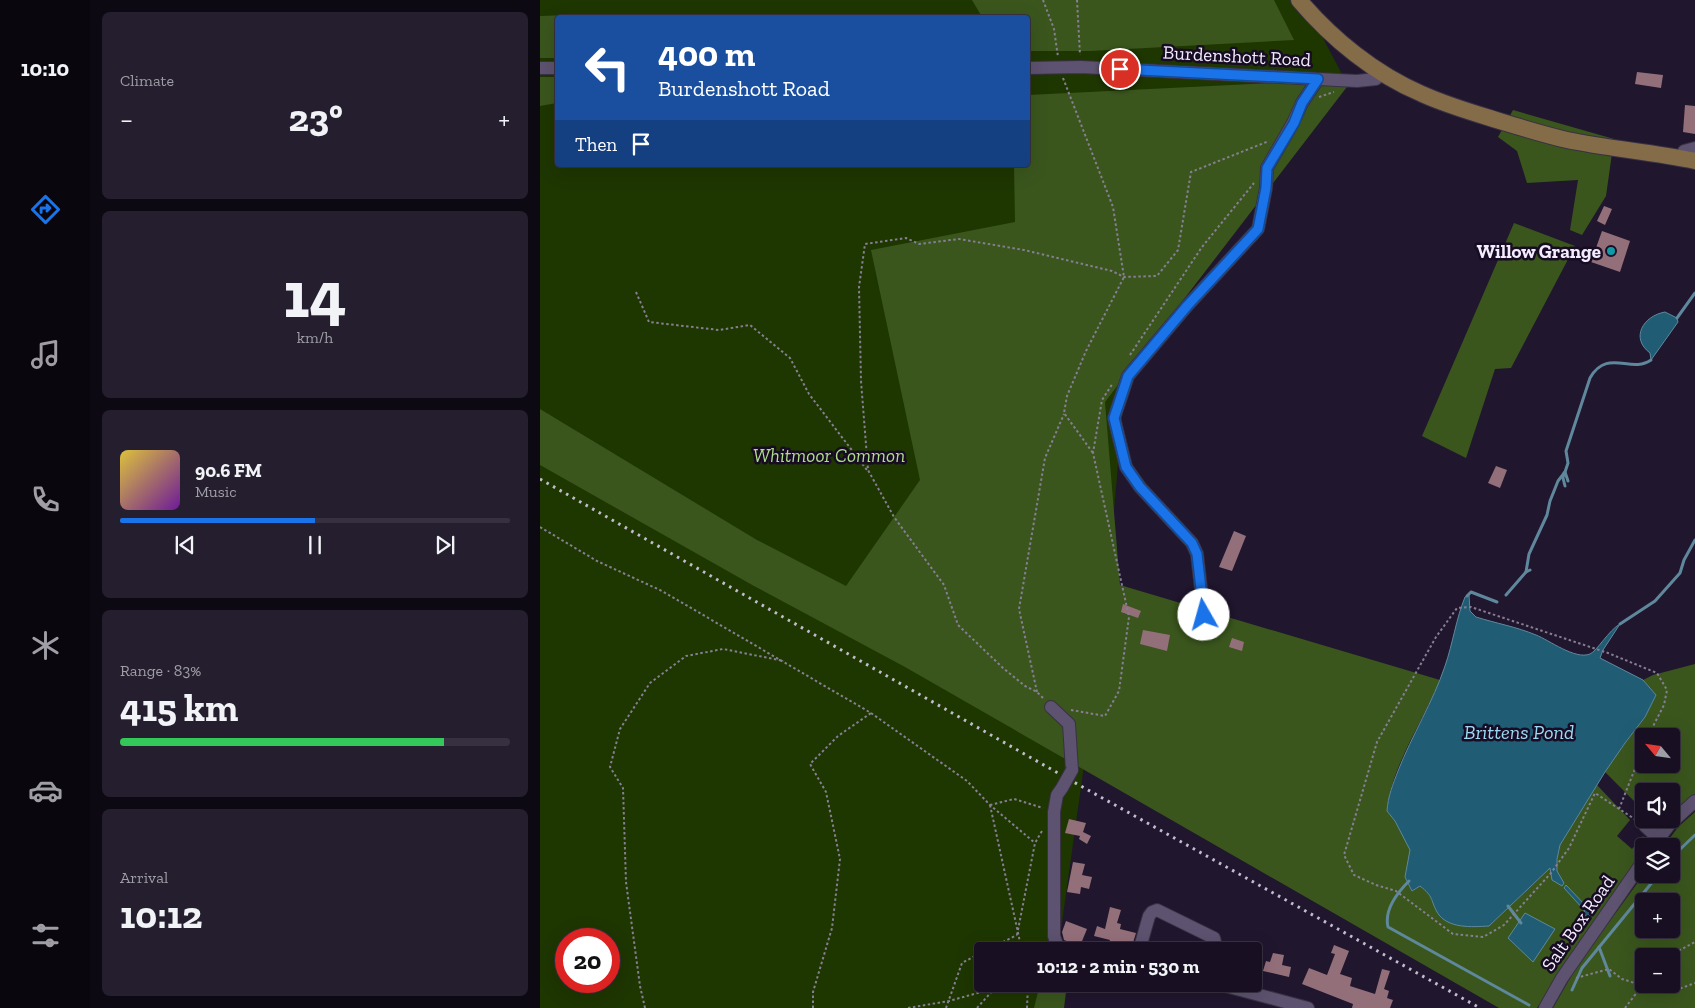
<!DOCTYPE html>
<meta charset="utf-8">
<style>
body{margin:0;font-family:"Zilla Slab",serif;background:#251e2f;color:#f1f3f6;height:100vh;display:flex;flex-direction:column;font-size:19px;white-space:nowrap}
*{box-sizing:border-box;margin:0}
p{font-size:16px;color:#9f9da5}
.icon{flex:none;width:28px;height:28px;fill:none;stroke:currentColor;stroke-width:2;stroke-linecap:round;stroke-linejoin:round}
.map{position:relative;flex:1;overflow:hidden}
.sheet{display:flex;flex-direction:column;gap:12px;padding:12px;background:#0d0913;width:450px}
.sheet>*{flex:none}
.banner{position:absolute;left:15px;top:15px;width:475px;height:152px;border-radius:5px;box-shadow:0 5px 20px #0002,0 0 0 1px #363040;background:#1a4fa0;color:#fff;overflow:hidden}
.needle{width:32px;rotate:299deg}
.buttons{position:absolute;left:1095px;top:728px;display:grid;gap:10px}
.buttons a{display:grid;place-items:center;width:45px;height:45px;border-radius:5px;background:#181022;box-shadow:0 5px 20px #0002,0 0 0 1px #363040;font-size:25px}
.speed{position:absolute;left:15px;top:928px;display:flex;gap:10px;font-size:25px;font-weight:700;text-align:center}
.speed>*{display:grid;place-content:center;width:65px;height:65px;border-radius:50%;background:#181022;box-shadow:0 5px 20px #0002,0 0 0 1px #363040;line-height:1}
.speed .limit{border:8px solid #d22;background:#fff;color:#111}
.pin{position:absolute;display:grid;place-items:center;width:42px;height:42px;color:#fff;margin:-21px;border:2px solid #fff;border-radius:50%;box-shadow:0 1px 5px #0007}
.me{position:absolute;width:55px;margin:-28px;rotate:353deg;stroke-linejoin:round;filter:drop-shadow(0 0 4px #0008)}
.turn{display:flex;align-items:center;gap:18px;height:105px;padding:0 20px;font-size:22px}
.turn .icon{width:65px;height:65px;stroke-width:2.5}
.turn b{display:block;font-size:35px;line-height:42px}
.then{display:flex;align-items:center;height:48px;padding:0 20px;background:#0003;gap:10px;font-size:19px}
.big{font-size:38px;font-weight:700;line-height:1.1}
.sheet .tile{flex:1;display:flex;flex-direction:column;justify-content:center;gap:8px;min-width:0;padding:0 18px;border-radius:8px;background:#251e2f}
.sheet .dial{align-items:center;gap:0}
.dial b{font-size:65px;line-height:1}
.song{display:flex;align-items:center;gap:15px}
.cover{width:60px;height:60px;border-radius:8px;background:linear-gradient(135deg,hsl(50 70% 55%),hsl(280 70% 35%))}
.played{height:5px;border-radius:2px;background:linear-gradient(90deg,#1a73e8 50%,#363040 50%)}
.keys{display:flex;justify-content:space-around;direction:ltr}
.heat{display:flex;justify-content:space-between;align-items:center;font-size:28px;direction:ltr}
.charge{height:8px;border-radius:4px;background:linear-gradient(90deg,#34c759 83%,#363040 0)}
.trip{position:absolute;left:434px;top:942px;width:288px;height:50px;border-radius:5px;background:#181022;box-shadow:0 5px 20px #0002,0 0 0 1px #363040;font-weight:700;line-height:50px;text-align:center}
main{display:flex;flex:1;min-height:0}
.tabs{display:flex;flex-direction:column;width:90px;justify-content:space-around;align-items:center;background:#0a060e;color:#9f9da5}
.tabs .icon{width:35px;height:35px}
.tabs .selected{color:#1a73e8}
.tabs b{font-size:22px;color:#f1f3f6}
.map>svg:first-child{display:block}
.green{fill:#1e3600;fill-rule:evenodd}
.forest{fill:#3a561d;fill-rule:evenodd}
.water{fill:#205d74;stroke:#5f889d}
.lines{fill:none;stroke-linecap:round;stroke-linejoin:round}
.stream{stroke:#5f889d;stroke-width:3}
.building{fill:#936f7a}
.minor-casing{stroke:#393144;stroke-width:14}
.major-casing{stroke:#393144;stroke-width:18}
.path{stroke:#867e92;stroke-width:2;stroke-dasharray:2.5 2.5;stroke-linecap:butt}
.minor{stroke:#5d526f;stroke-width:12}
.major{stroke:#846c49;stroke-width:16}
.rail{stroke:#c3bcce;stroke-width:3;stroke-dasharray:2.5 5;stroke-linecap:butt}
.minor-bridge-casing{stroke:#393144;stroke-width:14;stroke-linecap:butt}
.minor-bridge{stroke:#5d526f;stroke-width:12}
.route-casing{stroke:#114b97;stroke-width:12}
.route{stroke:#1a73e8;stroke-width:9}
.culture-dot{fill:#0f9aa8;stroke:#170c24;stroke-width:2}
.labels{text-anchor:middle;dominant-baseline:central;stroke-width:5;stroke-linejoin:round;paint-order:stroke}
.street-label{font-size:19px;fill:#f3edfe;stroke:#170c24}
.poi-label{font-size:19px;font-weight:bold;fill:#f3edfe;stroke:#170c24;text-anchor:end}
.park-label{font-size:19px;font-style:italic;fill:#b2df8b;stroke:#170c24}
.water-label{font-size:20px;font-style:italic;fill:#9dd9f5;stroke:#170c24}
</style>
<main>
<nav class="tabs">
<b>10:10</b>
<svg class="icon selected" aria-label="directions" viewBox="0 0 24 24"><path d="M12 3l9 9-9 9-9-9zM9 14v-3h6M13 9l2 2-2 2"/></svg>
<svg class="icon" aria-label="music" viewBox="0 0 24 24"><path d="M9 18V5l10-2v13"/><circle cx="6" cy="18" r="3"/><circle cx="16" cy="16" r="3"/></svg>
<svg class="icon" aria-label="phone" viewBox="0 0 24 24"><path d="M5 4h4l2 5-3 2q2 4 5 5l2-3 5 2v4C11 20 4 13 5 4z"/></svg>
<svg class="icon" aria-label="climate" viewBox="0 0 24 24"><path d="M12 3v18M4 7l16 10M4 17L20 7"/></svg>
<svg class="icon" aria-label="car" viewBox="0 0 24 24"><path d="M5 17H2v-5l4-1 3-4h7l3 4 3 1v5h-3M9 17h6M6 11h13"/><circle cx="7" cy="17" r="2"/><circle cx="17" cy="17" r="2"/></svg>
<svg class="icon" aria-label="filters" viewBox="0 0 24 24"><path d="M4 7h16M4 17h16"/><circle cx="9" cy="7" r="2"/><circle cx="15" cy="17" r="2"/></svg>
</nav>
<section class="sheet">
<div class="tile"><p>Climate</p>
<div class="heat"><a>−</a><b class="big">23°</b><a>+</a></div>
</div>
<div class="tile dial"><b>14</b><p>km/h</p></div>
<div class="tile">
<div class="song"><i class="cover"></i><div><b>90.6 FM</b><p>Music</p></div></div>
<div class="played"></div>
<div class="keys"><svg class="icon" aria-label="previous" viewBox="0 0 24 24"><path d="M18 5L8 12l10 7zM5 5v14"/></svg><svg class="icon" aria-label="pause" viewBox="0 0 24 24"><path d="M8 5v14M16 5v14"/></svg><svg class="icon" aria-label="next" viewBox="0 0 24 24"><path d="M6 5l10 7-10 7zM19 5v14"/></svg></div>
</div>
<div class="tile"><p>Range · 83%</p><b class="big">415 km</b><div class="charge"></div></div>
<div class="tile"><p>Arrival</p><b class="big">10:12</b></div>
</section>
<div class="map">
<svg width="1155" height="1008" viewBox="0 0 1155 1008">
<rect width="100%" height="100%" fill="#20162e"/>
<path class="green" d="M0,0H763L803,76L586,371L565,616L518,951H442V984H517L518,1008H0ZM18,18H488V165H18ZM26,939H69V981H26Z"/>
<g class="forest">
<path d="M432,0H734L754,40L550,51H488V18L442,17Z"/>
<path d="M55,14L68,17L18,18L17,58H0V16Z"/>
<path d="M0,77H17V103L0,106Z"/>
<path d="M813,79L565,402L580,585L900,680C884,719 850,769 847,811L855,821L871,850L865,877L872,891L880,886L890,894L898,914L949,926L1011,867L1017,859L1020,845L1057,785L1090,820L1077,836L1092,849L1103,836L1109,843L1108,846H1104V852L997,1008H959L365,667L214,586L0,465V409L217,540L306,586L380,480L331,250L475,222L474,165H488V95Z"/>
<path d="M973,110L1074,139L1066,196L1042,235L1030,230L1038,180L987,183L977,151L958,137Z"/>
<path d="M974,223L1035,246L971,368L955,369L926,458L882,436Z"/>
<path d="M1155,664V794L1131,817V791H1104V804L1101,808L1065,772L1085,743L1105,717L1116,695L1103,680L1113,675ZM1104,736H1131V764H1104Z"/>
<path d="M1155,812V1008H1013L1037,966L1104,874H1131V846H1124L1138,827ZM1104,901H1131V929H1104ZM1104,956H1131V984H1104Z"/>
<path d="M500,984H527L524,1008H494Z"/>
</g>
<g class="water">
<path d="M1125,312L1137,318L1138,322L1111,360L1110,353C1090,338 1103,316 1125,312Z"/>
<path d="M929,595L930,611L936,617C955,623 977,627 996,635C1009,640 1035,660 1050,654C1057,651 1069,630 1080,624L1063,650L1060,658L1103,680L1116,695L1105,717L1085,743L1065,772L1020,845L1017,859V871L1024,883L1022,886L1012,880L1010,868L949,926C932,927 907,929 897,912C890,899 894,897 880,886L872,891L865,877L870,850L855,821L847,811C848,796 853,784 858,771C872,735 893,702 905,666C913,643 916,619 925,597Z"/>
<path d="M1026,885L1047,907L1050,917L1046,918L1044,910L1024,888Z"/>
<path d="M985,913L1015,929L993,962L968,938Z"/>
</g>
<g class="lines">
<g class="stream">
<path d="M1137,318L1155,293"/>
<path d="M1025,472L1028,481"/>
<path d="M1024,473L1023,478L1025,486"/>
<path d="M986,572L989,554L1007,515L1010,501L1018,481L1025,472L1028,463L1026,451L1050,378C1067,348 1091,374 1111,360"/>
<path d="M966,595L986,572L990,570"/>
<path d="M927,596L931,592L957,602"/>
<path d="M1080,624L1115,601L1140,573L1144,560L1155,540"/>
<path d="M1131,858L1155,835"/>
<path d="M869,881C857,893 844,910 848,927L989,1005"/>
<path d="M968,906L981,923"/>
<path d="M1059,947L1070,976"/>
<path d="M1032,990L1042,968L1119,874"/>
</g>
</g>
<g class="building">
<path d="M1097,72L1123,75L1121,88L1095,84Z"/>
<path d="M1145,105L1155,106V134L1143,132Z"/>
<path d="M1064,206L1072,209L1065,225L1057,221Z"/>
<path d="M1062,231L1090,241L1080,272L1051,262Z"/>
<path d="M956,466L967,470L960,488L948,483Z"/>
<path d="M694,531L706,536L692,571L679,567Z"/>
<path d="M583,604L601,611L598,618L581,612Z"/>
<path d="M603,630L630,635L627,651L600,644Z"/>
<path d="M692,638L704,642L702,651L689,647Z"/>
<path d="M529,819L546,823L543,832L551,836L547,844L539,839L540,836L525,833Z"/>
<path d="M533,862L545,864L542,875L552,877L549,889L541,887L540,894L527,892Z"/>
<path d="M570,907L581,910L577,923L581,924L580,929L596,933L591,949L569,943L570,940L554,936L557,926L565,929Z"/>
<path d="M526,921L547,929L540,946L524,940L522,932Z"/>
<path d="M794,945L809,951L800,974L812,978L810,986L835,994L842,969L850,971L844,989L849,991L847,998L853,1000L850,1008H812L813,1004L762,984L769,968L787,975L795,954L791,953Z"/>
<path d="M733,953L744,955L742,965L751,967L749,977L723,971L726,961L730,962Z"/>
</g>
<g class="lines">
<g class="minor-casing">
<g id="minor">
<path d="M0,68H18"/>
<path d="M488,68L541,67L817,81L836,79L843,73"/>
<path d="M1144,151L1155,148"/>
<path d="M664,615L657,554L652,543L600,487L586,467L574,418L588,376L647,306L718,229L726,188L727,168L753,123L762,103L778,79"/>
<path d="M511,707L529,724L532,770"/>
<path d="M522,788L517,795L514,812V936L519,951H522"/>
<path d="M1105,826L1119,839"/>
<path d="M1113,846L1130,824L1155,801"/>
<path d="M599,951L609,916L612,912L617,910L674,938L675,942L672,951"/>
<path d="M678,984L768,1008"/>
<path d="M1005,1008L1022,978L1104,860"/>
</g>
</g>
<g class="major-casing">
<path id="major" d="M759,0C792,39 835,74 882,94C904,104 927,111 950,118C976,126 1001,134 1027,140C1070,149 1113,152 1155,161"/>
</g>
<g class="path">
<path d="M503,0L514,29L518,57"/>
<path d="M537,0L540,55"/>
<path d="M523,78L573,207L584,277L546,351L527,396L524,413L553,453"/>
<path d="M779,97L794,92"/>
<path d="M96,292L109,322L179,330L210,325L250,358L269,394L327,470"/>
<path d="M590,355L662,247L714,183"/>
<path d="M0,527L57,561L122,591L331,713L427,781L450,805L495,843"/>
<path d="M497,692L479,609L505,458L524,414"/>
<path d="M503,698L497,692L485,686L463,668L418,625L404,585L354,517L328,470L321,381L319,287L325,244L366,238L379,244L419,239L484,250L572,271L584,277L617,276L638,250L651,172L729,141"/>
<path d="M531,710L565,716L579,691L589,617L553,453L562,400L573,383"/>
<path d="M450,805L474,799L503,808"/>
<path d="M450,805L482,951"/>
<path d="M1079,809L1104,746"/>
<path d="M1096,820L1055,793L1029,848L1011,873L964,925L943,937L913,934L856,891L836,885L814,875L804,855L837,742L896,637L917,608L931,607L1068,653L1117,673L1127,690L1124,705L1108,736"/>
<path d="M477,935L495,843L502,831"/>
<path d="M445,951L477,935"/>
<path d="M1131,957L1140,950L1155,942"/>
<path d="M1036,978L1069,969L1082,979L1101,985L1139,989L1155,983"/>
<path d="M105,1008L100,986L86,882L83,788L70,767L80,729L110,683L146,656L183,649L244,661"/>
<path d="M273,1008V992L292,928L300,859L286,792L270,764L298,736L331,713"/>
<path d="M368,1008L409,1001L470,984"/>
<path d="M406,1008L422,963L442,952"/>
<path d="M437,1008L454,989"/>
<path d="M487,1008L488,984"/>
<path d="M1085,1008L1104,983"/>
</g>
<use href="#minor" class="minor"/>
<use href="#major" class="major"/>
<path class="rail" d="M0,479L539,785L940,1008"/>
<g class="minor-bridge-casing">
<path id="minor-bridge" d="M522,788L532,770"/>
</g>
<use href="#minor-bridge" class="minor-bridge"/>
</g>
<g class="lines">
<g class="route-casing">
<path id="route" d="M580,69L778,79L762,103L754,123L727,168L726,188L718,229L647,306L588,376L574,418L586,467L600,487L652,543L657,554L664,615"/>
</g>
<use href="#route" class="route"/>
</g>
<circle class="culture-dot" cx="1071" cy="251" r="5"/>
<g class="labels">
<g class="street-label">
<text transform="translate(697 56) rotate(3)">Burdenshott Road</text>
<text transform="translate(1038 923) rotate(-55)">Salt Box Road</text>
</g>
<g class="poi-label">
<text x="1061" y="251">Willow Grange</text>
</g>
<g class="park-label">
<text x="289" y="455">Whitmoor Common</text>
</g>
<g class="water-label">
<text x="979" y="732">Brittens Pond</text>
</g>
</g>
</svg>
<div class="buttons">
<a><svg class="needle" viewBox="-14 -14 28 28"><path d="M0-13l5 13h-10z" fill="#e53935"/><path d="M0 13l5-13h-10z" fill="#9f9da5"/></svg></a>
<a><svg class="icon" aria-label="sound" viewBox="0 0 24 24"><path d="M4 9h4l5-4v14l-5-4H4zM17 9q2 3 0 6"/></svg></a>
<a><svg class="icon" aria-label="layers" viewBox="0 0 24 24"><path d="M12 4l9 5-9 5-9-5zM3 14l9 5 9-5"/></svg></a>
<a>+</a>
<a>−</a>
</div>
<div class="speed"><div class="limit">20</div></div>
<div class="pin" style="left:580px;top:69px;background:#d93025"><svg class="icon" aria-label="arrive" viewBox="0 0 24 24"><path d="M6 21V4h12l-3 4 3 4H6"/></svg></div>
<svg class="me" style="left:664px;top:615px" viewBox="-20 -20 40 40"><circle r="19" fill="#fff"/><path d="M0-13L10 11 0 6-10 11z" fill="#1a73e8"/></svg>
<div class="trip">10:12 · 2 min · 530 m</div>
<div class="banner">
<div class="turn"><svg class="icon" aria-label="left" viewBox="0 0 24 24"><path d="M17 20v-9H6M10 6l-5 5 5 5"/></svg><div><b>400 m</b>Burdenshott Road</div></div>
<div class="then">Then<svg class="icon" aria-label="arrive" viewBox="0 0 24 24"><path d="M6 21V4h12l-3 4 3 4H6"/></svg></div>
</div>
</div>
</main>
